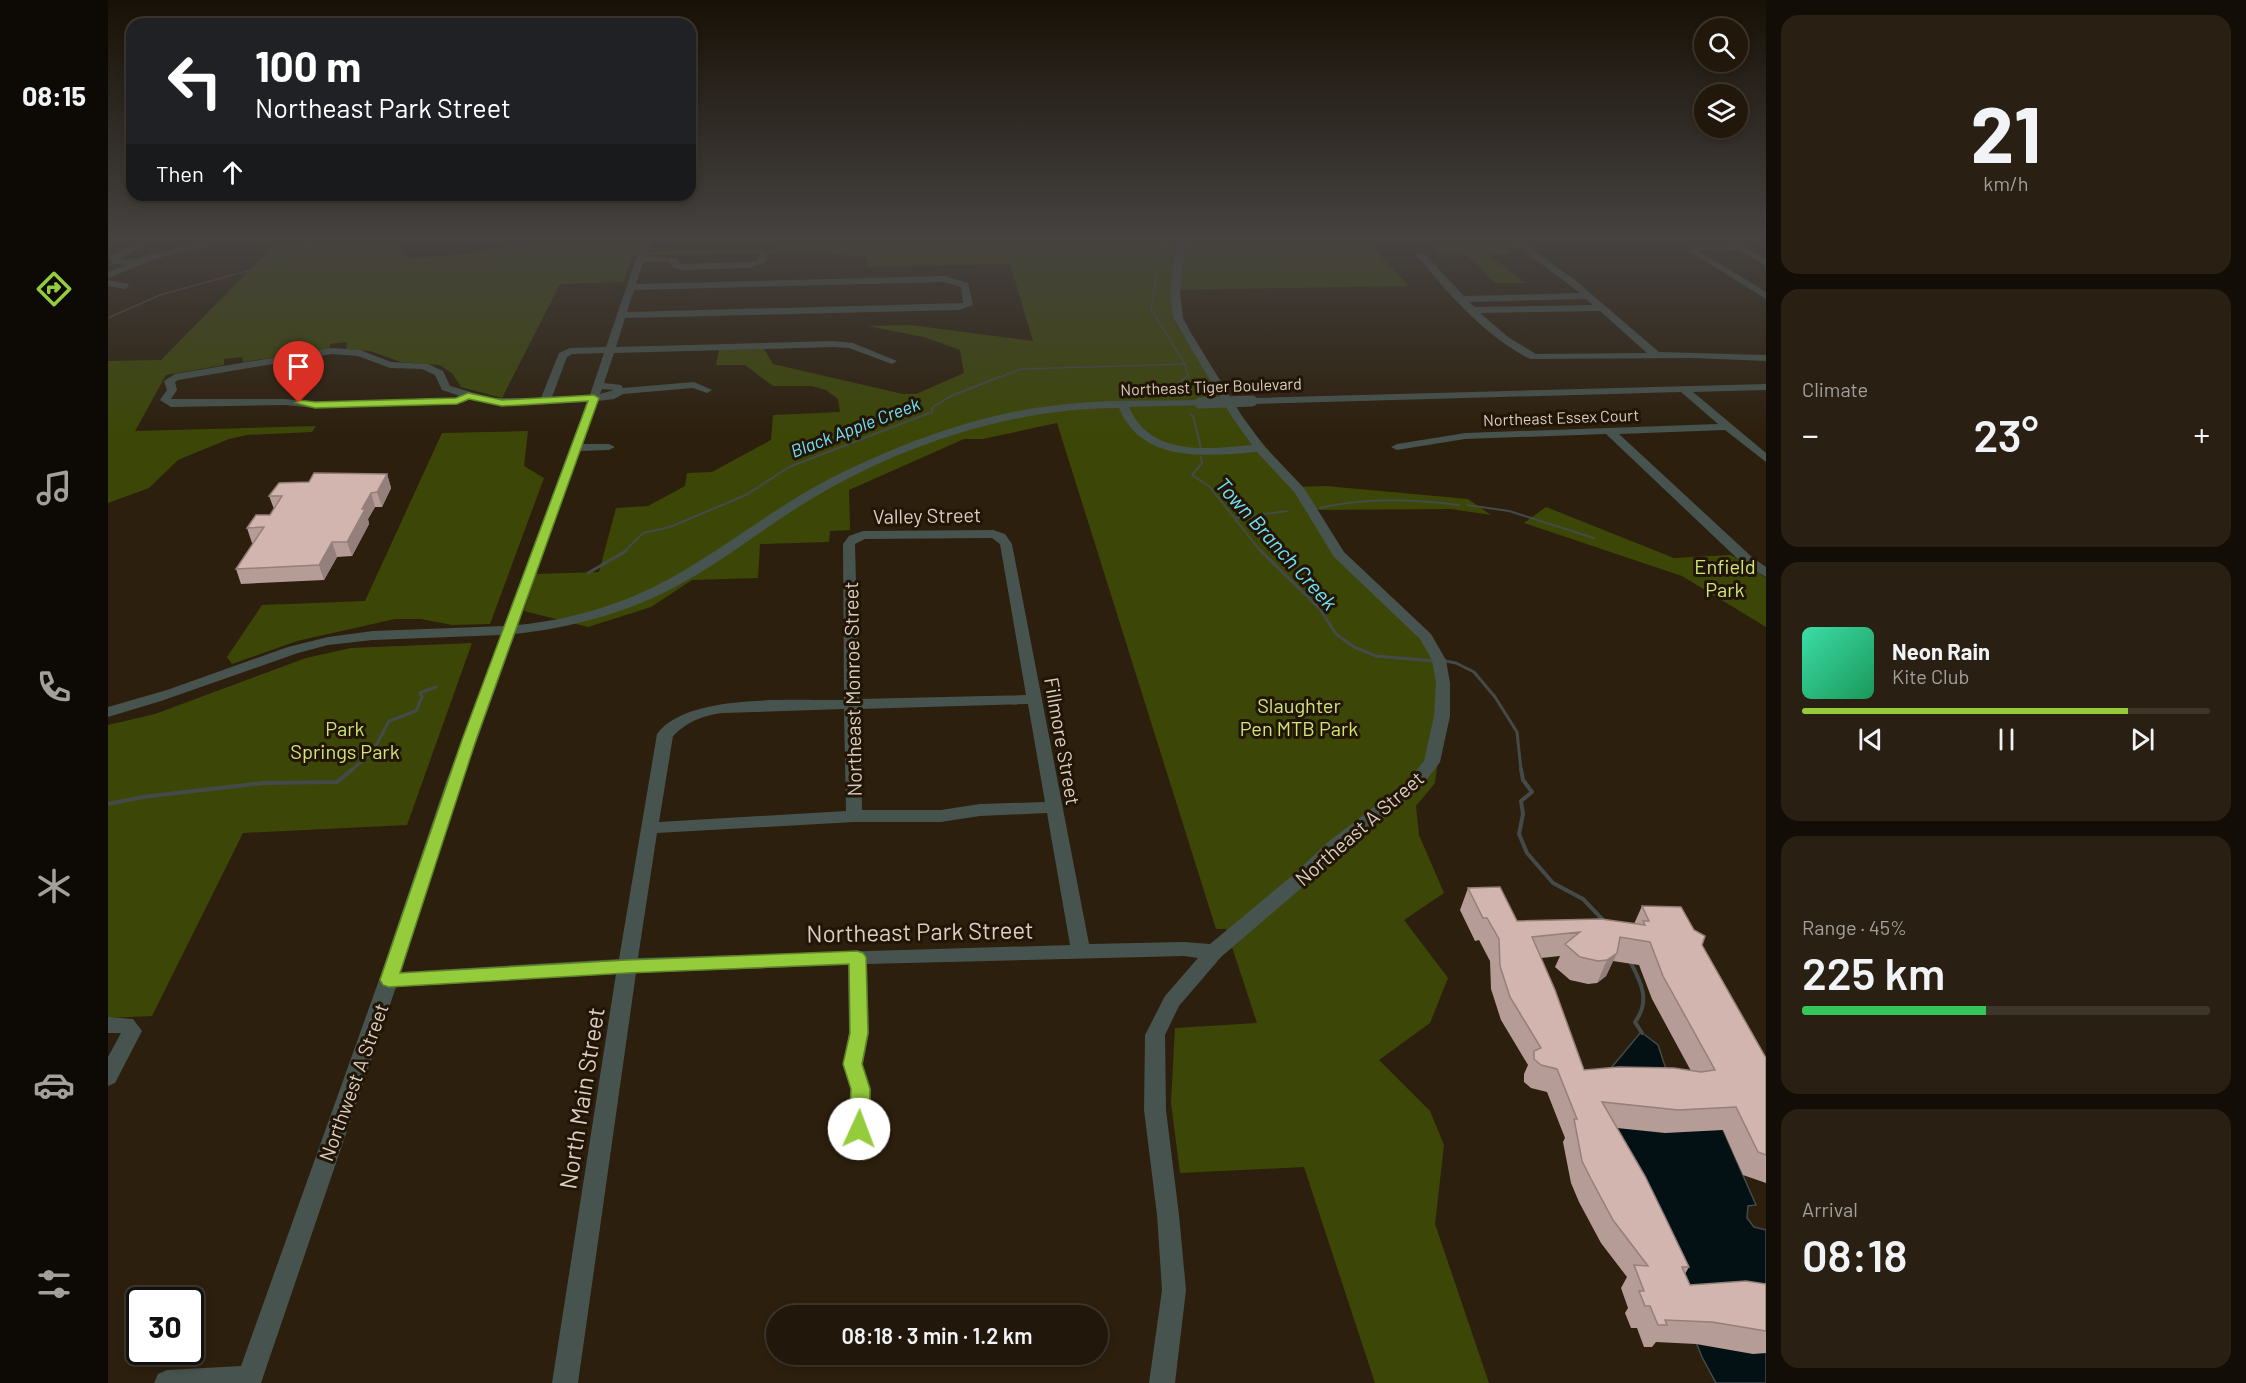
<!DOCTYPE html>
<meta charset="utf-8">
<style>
body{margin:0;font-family:Barlow,sans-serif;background:#292013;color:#f1f3f6;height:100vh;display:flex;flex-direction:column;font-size:22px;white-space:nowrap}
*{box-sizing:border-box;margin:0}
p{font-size:20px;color:#a29f9c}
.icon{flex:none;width:33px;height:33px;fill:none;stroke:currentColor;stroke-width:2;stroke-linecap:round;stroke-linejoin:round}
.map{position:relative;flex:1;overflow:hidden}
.sheet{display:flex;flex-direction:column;gap:15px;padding:15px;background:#120d06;width:480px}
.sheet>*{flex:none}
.banner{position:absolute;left:18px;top:18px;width:570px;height:183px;border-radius:18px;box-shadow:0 3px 9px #0003,0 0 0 2px #3e362b;background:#202124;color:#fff;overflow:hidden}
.controls{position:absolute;left:1586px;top:18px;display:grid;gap:12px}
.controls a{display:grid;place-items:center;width:54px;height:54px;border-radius:50%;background:#21170a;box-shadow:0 3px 9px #0003,0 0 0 2px #3e362b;font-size:30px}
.speed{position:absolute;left:18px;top:1287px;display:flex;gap:12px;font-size:30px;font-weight:700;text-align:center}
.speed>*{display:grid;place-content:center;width:78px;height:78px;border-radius:50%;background:#21170a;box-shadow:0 3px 9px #0003,0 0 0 2px #3e362b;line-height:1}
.speed .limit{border:3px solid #111;border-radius:9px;background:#fff;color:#111}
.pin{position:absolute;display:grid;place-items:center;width:51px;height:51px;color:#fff;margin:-62px -26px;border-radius:50% 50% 50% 0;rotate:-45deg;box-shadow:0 0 6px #0007}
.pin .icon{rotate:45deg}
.me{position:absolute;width:66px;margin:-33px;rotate:2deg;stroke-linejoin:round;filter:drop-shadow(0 0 4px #0008)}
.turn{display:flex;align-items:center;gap:21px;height:126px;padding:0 30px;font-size:27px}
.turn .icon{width:78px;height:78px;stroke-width:2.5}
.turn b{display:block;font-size:42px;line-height:51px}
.then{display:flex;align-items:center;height:57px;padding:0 30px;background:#0003;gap:12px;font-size:22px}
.big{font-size:45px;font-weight:600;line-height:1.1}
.sheet .card{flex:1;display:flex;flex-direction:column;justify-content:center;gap:9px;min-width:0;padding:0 21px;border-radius:18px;background:#292013}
.sheet .dial{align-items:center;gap:0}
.dial b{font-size:78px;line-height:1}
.song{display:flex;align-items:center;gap:18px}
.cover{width:72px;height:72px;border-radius:9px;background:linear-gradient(135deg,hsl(160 70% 55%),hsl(150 70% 35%))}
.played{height:6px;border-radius:3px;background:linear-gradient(90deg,#94cc3c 80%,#3e362b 80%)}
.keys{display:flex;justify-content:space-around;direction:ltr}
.heat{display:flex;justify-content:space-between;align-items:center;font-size:33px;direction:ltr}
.charge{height:9px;border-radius:4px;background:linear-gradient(90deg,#34c759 45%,#3e362b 0)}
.trip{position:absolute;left:658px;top:1305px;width:342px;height:60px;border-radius:30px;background:#21170a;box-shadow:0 3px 9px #0003,0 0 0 2px #3e362b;font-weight:600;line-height:60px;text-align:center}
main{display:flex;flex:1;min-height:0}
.tab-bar{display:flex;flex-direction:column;width:108px;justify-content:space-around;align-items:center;background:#0d0904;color:#a29f9c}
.tab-bar .icon{width:42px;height:42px}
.tab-bar .active{color:#94cc3c}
.tab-bar b{font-size:27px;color:#f1f3f6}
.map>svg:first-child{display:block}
.green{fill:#3c4707}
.water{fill:#041114;stroke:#444a49;stroke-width:1.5}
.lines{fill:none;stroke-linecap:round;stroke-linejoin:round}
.stream-far3{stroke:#444a49;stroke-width:1.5}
.stream-far2{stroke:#444a49;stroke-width:2}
.stream-far1{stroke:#444a49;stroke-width:3}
.stream{stroke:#444a49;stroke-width:4}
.minor{fill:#47534e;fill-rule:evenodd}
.minor-bridge{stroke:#47534e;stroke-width:11}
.wall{fill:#b59c96;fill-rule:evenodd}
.shaded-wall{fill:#947f7a}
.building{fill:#d3b5af;stroke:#947f7a;stroke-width:1.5;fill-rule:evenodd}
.route{fill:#94cc3c;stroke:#608527;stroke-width:1.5}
.labels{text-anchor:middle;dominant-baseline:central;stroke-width:6;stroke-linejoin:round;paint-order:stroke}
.far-street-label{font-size:16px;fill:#d8cfc5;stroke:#221505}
.far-water-label{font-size:18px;font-style:italic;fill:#6fe1f9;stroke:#221505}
.street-label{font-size:20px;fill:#d8cfc5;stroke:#221505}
.park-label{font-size:20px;fill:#cee67a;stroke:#221505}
.water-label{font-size:21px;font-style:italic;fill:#6fe1f9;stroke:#221505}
.near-street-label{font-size:24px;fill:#d8cfc5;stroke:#221505}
</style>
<main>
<nav class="tab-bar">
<b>08:15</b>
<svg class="icon active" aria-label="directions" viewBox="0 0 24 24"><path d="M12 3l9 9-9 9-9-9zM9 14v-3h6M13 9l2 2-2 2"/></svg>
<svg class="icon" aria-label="music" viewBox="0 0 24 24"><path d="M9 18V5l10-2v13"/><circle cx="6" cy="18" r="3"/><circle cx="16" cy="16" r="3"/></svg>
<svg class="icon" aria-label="phone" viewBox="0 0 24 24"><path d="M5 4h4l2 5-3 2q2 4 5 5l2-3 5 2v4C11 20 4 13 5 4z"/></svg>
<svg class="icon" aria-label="climate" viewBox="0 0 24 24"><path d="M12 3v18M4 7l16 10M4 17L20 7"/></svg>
<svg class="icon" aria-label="car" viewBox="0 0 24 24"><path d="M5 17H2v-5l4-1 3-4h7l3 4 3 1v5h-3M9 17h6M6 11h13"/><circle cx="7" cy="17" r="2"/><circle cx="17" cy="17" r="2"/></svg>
<svg class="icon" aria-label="filters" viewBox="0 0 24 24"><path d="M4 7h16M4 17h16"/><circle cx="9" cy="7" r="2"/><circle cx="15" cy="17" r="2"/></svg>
</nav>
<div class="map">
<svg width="1658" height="1383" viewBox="0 0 1658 1383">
<rect width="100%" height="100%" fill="#2c1f0d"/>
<g class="green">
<path d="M172,239H280L302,258L351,255L445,239H537L531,251L664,249L695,239H1401L1411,247L1399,248L1405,254L1381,255L1417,283H1387L1359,255H1332L1317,240L1259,241L1301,286L1063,290L1066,321L1111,391L1166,457L1186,487L1218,486L1360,499L1383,515L1343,509L1205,510L1231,554L1322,645L1339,692L1327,783L1308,806L1311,835L1336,893L1296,920L1340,978L1322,1023L1271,1060L1322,1111L1336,1145L1327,1224L1381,1383H1267L1196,1167L1072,1173L1063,1103L1067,1028L1149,1023L1118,929H1108L949,423L875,439H856L741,490L742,530L722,531L721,542L652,544L650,578L584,580L543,607L480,627L416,611L428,574L491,572L508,508L540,506L577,486L579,473L604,472L663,440L665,415L732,412L730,399L718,390L703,386H665L637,365H608L611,350L656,349L665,364L795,394H808L856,373L852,350L816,337L759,326L802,325L925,341L902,264L760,267L758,257L707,252L525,256L515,282L452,284L394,398L353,387L344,373L331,365L293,362L262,351L238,349L239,342L222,344L221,349L135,362L134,357L116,359V365L58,375L27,431L208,426L204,432L139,435L121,439L70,460L41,488L0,503V361L53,360Z"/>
<path d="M420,431L416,466L436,478L382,624L344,625L313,619H287L189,641L124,664L119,657L154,605L257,601L334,433Z"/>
<path d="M1438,507L1566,558L1623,555L1658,578V627L1574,576L1416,523Z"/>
<path d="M364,643L299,825L135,833L44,1016L0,1018V725L47,714L198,658L243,648Z"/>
</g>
<path class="water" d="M1533,1032L1550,1045L1562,1081L1595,1093L1615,1130L1648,1205L1640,1206L1639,1218L1646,1227L1658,1230V1383H1608L1594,1357L1484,1091Z"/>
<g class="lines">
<g class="stream-far3">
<path d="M1054,239L1043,309L1077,364L1080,376L1076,379"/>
<path d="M0,318L52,295L157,266L211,239"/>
<path d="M887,379L913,369L1077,364"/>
</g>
<g class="stream-far2">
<path d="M1069,391L1070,384L1078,377"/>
<path d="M1082,414L1085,416L1093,448"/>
<path d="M1093,457L1094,463L1084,475L1102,487L1154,553"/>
<path d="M1359,505L1401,511L1486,538"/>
<path d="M1212,508C1256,497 1306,499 1351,505"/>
<path d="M1127,518L1179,511"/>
<path d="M515,553L535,533L562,527L638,495L681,467L824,412L825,407L843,396L891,377"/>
</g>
<g class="stream-far1">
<path d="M1153,551L1212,609L1228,634L1246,647L1268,656L1327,661"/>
<path d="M480,573L518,551"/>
<path d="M1337,661L1348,663L1366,672L1387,697L1409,732L1413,770"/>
<path d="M243,770L264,753L281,721L308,711L314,697L312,693L328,687"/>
</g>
<g class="stream">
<path d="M1413,769L1415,780L1424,792L1413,801L1415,814L1411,834L1419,853L1445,883L1475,899L1496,921"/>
<path d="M0,804L35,797L155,783L229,782L245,769"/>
<path d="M1522,961C1533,982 1543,1001 1527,1022L1534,1033"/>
</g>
<g class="minor">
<path d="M37,239H48L11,259C28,261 32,257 48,253C74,247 102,239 129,239L50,258L0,278V272L18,265L4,263L3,256Z"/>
<path d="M538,239H546L538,256L569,258L572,264L641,262L650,260L651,255L655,252L659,255L658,262L641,268L574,270L565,268L562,262H535L528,284L837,276L860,283L865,305L851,310L517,318L508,347L726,341L745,343L789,361L784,364L741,348L726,347L506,353L496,383L513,385L515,388L586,382L604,390L599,393L585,388L515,394L506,399L490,401L475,444H501L507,447L501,450L472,451L410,625C462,620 516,604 561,579C617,548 667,507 723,478C791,444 867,415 942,406C992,399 1042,401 1092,400L1097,403L1096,405L1021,407C1042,457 1100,449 1144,445L1124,417L1065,318L1062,292L1070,239H1078L1072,292L1075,318L1083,333L1134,416L1156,446L1196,488L1236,552L1323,634L1338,660L1342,683V716L1332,762L1312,789L1232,850L1197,885L1113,957L1071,1006L1057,1035L1058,1110L1071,1215L1078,1290L1067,1383H1041L1054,1290L1049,1215L1036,1110L1037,1035L1057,996L1090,958L1076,956L759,964L761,1033L755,1064L763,1089L762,1129L759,1136L751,1138L743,1136L740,1129L743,1089L735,1064L741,1033L740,965L528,973L470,1383H444L508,974L288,987L153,1383H46L50,1374L59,1370L133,1366L271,980L338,782L393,635L265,640L220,645L190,653L53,701L0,717V707L59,690L180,647L220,637L265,631L396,626L479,402L407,406L382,404L363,399L349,404L207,408L177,405L63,407L52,400L59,390L56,381L67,374L224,348L252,350L283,362L320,364L335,371L342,386L383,398H433L451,353L462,348L498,347L528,259ZM836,282L853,287L855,303L519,312L526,290ZM496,353L482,395L444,397L459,357L464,354ZM224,354L250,356L282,368L314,369L327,375L334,390L352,396L347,398L207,402L177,399H63L69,390L67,382L70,380ZM494,389L506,390L492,394ZM1011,408C1034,464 1099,456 1149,452L1187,493L1226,557L1312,639L1324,660L1328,683L1326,716L1316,761L1300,781L1220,842L1185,875L1102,944L1076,942L981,944L904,544L897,534L885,530L755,531L741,536L735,544L736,700C688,701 579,692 549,734L511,959L293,972L354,782L407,634C462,628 518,613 567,587C616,561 658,526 705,498C796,444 905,408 1011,408ZM884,538L892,544L918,695L751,699L747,544L757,539ZM920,704L937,802L872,804L833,810H754L752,709ZM736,709L738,811L551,822L565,736C579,722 595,715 615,713ZM939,813L962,945L530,958L549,833L746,822H833L872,816Z"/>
<path d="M1400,239H1410L1467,280L1551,352L1658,355V361L1585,358L1422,359C1377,336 1339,293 1308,254L1315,252L1356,296L1472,293ZM1478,299L1485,305L1367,307L1361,302ZM1492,311L1539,353L1428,354L1400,337L1372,313Z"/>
<path d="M1625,240L1658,259V266L1631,250L1591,251L1658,292V299L1581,251L1590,245H1624L1621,242Z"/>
<path d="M0,280L20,284L21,286L17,289L0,286Z"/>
<path d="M1658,384V390L1585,392L1658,453V462L1617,430L1511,434L1645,558L1658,567V577L1635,564L1498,434L1357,439L1289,450L1283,447L1289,444L1357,433L1610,424L1573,392L1144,404L1139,401L1144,398Z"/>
<path d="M0,1017L25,1019L34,1031L7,1083L0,1086V1057L13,1033H0Z"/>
</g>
<path class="minor-bridge" d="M1092,403L1144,401"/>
</g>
<g class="wall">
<path d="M279,474L283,488L274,507H267L260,519L261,524L244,556L229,557L216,580L133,584L128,569L145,543H144L139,528L162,515L166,509L161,496L201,482Z"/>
<path d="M1360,888L1409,921L1526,924L1534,906L1594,945L1658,1058V1183L1635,1175L1615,1130L1557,1133L1509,1128L1581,1267L1577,1274L1582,1285L1658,1284V1353L1645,1354L1588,1344L1548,1342L1544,1347H1536L1529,1328H1523L1517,1313L1520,1308L1513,1288L1519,1277L1493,1243L1471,1202L1463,1183L1455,1142L1457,1138L1439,1092L1423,1088L1416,1082V1074L1420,1065L1393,1020L1383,989L1382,961L1371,940L1367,941L1352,910ZM1452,956L1447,967L1462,980L1480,984L1489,983L1498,976L1505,961L1531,965L1544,999L1583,1071L1476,1070L1433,958Z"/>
</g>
<g class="shaded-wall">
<path d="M279,474L283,488L274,507L269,492Z"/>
<path d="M263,493L267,507L260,519L261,524L244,556L239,542L254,509Z"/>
<path d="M224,542L229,557L216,580L211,565Z"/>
<path d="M1509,953L1498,976L1489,983L1499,960Z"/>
</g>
<g class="building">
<path d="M206,473L279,474L269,492L263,493L254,509H257L239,542H224L211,565L128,569L156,527L139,528L148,515H162L174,496H161L171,483L201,482Z"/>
<path d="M1392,887L1409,921L1493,919L1537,925L1535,921H1541L1534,906L1573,907L1586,930L1597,936L1594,945L1658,1058V1155L1650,1152L1628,1107L1570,1110L1494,1102L1537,1176L1558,1219L1581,1267H1574L1582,1285L1638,1281L1658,1284V1331L1604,1322L1557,1320L1559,1325H1550L1542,1306H1537L1531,1291H1536L1526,1265L1540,1266L1505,1220L1483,1179L1474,1161L1466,1119H1469L1449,1069L1433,1065L1426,1059V1051L1433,1048L1402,997L1392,966L1391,939L1379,918H1375L1360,888ZM1472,932L1457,944L1472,957L1490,961L1499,960L1509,953L1512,937L1542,942L1555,976L1607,1070L1593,1072L1566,1068L1511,1067L1476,1070L1447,990L1424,937Z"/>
</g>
<linearGradient id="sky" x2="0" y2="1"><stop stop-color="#181107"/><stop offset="0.55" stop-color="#454240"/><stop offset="1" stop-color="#454240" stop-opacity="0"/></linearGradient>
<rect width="1658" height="433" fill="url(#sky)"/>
<path class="route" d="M360,393L394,400L486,395L491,398L368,740L292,973L519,960L749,951L755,953L758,957L760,1033L754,1064L762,1089L761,1129L758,1135L751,1137L744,1135L741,1129L743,1089L735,1064L742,1033L741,964L519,973L281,987L275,985L272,980L354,740L480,401L394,406L361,399L349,404L207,408L187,403L191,400L207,402L348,398Z"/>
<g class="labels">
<g class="far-street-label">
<text transform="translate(1103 386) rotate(-2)">Northeast Tiger Boulevard</text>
<text transform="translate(1453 417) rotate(-2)">Northeast Essex Court</text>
</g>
<g class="far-water-label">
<text transform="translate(747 427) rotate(-21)">Black Apple Creek</text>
</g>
<g class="street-label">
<text transform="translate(819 515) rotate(-1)">Valley Street</text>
<text transform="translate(744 689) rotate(-91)">Northeast Monroe Street</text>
<text transform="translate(955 741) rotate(80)">Fillmore Street</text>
<text transform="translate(1251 828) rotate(-41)">Northeast A Street</text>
<text transform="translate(245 1082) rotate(-70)">Northwest A Street</text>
</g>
<g class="park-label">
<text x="1617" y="566">Enfield<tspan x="1617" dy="23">Park</tspan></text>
<text x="1191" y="705">Slaughter<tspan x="1191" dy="23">Pen MTB Park</tspan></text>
<text x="237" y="728">Park<tspan x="237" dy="23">Springs Park</tspan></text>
</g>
<g class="water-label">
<text transform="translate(1169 543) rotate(48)">Town Branch Creek</text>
</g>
<g class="near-street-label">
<text transform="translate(812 931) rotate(-1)">Northeast Park Street</text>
<text transform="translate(473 1098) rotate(-81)">North Main Street</text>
</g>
</g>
</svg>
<div class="controls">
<a><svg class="icon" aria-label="search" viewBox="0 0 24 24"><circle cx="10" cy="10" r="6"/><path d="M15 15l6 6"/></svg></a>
<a><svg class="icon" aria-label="layers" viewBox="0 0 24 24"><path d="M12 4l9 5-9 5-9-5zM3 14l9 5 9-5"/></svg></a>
</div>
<div class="speed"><div class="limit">30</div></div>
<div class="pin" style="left:191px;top:403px;background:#d93025"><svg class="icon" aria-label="arrive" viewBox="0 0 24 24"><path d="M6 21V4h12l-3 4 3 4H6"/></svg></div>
<svg class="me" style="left:751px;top:1129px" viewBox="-20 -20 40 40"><circle r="19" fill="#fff"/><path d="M0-13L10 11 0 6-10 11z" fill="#94cc3c"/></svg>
<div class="trip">08:18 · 3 min · 1.2 km</div>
<div class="banner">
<div class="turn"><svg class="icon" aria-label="left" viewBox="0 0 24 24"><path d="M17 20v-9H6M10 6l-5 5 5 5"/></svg><div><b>100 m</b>Northeast Park Street</div></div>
<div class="then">Then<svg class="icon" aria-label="ahead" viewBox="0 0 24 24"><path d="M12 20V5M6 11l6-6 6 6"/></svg></div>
</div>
</div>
<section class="sheet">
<div class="card dial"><b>21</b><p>km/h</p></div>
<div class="card"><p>Climate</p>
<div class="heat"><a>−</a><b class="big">23°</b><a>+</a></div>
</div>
<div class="card">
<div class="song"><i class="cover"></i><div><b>Neon Rain</b><p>Kite Club</p></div></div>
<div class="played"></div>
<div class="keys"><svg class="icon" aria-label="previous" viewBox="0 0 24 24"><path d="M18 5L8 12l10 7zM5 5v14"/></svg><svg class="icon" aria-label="pause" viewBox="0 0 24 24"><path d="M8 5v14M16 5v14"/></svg><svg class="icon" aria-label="next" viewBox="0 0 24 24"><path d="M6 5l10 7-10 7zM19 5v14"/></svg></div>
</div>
<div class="card"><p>Range · 45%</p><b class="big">225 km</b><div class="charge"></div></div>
<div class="card"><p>Arrival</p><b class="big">08:18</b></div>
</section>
</main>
